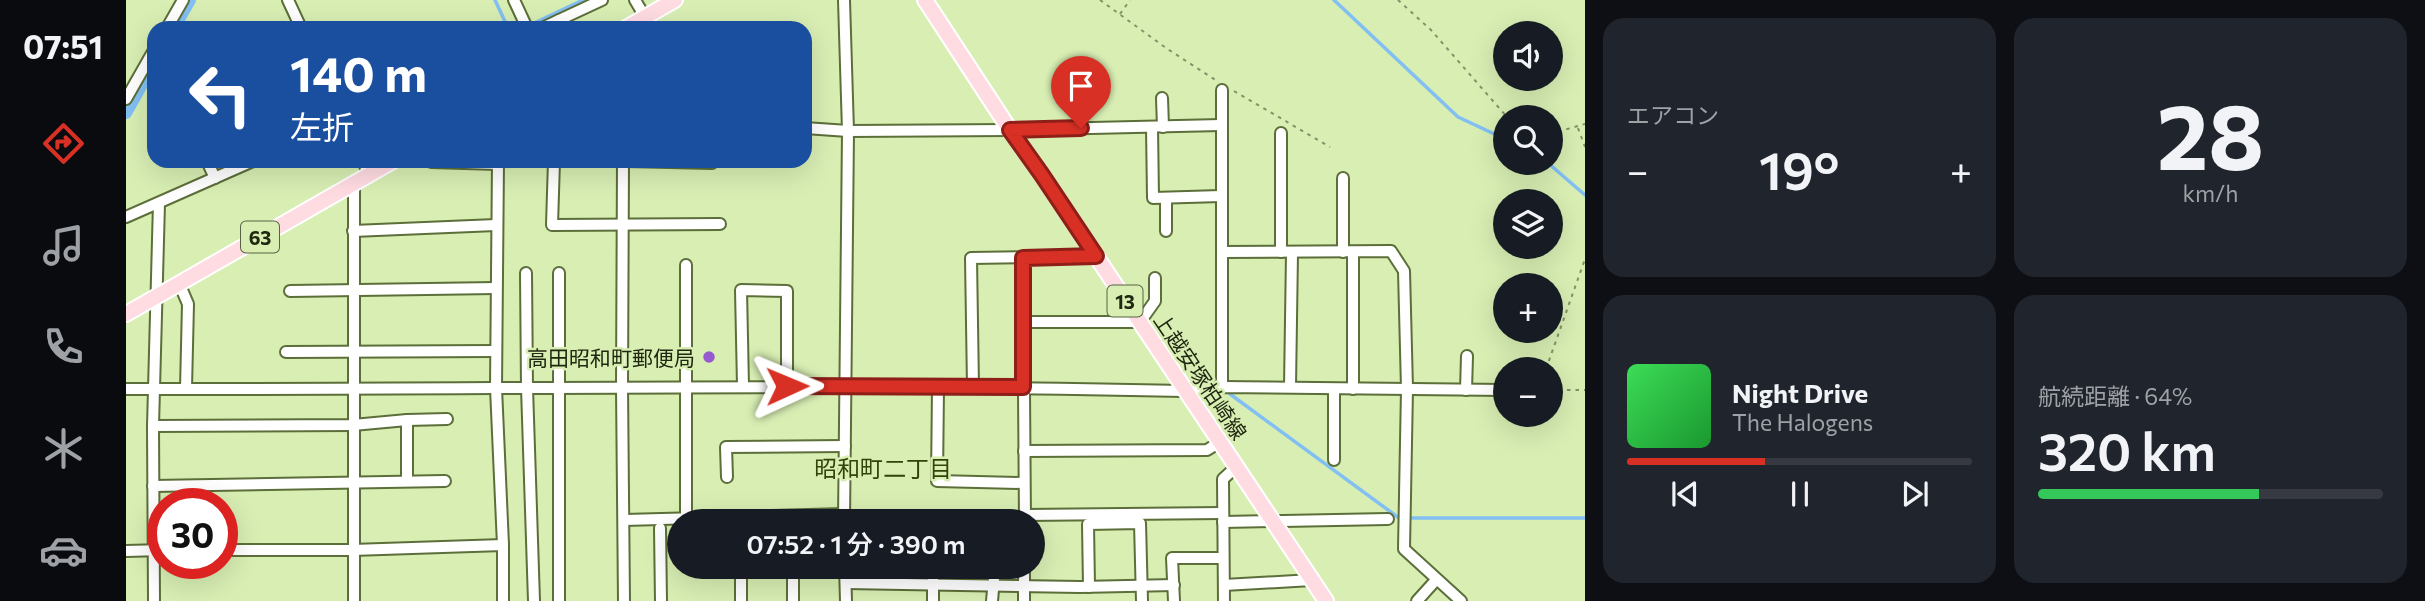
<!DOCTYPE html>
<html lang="ja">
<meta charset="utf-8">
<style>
body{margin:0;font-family:Commissioner,"Noto Sans JP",sans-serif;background:#20242c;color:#f1f3f6;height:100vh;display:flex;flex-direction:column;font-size:26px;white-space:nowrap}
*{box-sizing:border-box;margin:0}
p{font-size:23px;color:#9ea1a6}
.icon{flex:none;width:38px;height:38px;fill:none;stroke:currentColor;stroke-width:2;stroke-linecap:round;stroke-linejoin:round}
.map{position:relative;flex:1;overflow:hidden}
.panel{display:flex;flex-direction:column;gap:18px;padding:18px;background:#0d0f14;width:840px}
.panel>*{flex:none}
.hud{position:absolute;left:21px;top:21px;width:665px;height:147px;border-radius:21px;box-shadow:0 7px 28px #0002;background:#1a4fa0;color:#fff;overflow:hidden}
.controls{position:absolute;left:1367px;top:21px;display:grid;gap:14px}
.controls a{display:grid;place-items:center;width:70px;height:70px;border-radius:50%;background:#171b24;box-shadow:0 7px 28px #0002;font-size:35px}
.speed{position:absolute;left:21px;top:488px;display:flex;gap:14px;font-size:35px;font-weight:700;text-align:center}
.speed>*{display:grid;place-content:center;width:91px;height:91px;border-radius:50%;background:#171b24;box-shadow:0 7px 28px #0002;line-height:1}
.speed .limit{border:10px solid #d22;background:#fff;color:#111}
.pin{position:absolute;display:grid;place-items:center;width:60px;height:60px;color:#fff;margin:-72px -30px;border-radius:50% 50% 50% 0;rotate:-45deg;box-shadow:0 0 7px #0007}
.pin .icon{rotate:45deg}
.me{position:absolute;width:77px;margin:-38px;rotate:89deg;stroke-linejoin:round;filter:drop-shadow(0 0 5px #0008)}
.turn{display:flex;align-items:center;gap:24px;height:147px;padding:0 28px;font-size:32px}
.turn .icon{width:91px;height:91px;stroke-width:2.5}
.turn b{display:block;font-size:49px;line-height:60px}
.big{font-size:52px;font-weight:600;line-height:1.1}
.panel .tile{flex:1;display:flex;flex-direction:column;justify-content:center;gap:10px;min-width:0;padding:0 24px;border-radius:21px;background:#20242c}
.panel .dial{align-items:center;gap:0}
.dial b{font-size:91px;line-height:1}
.song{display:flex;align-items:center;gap:21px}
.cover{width:84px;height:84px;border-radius:10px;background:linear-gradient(135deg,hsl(130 70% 55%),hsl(130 70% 35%))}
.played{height:7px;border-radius:4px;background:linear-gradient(90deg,#d93025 40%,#363941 40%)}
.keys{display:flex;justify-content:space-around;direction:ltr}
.heat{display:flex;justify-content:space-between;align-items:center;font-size:38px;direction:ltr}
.charge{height:10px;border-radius:5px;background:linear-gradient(90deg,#34c759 64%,#363941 0)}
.panel .tiles{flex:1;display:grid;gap:18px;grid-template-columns:repeat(2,1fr)}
.trip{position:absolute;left:541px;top:509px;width:378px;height:70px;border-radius:35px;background:#171b24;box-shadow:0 7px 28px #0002;font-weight:600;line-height:70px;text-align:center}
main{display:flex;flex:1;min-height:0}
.dock{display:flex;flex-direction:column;width:126px;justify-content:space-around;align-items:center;background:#090b0e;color:#9ea1a6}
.dock .icon{width:49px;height:49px}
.dock .current{color:#d93025}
.dock b{font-size:32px;color:#f1f3f6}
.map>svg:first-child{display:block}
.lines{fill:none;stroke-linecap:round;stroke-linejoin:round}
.stream{stroke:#82bff3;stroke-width:3.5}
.canal{stroke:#82bff3;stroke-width:12}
.minor-casing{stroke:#5c6e39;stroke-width:14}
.major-casing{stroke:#fff;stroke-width:18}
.path{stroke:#839368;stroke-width:2;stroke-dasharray:3.5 5;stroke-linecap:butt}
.minor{stroke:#fff;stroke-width:10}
.major{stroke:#ffdbe2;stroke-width:14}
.route-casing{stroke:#8d1f18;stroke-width:18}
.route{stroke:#d93025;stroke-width:12}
.poi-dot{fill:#9659d0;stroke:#d8eeb3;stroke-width:2.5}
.labels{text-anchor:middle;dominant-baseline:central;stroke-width:5;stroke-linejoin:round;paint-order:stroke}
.shield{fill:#d8eeb3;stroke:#576342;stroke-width:2}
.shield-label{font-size:19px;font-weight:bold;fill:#202811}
.poi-label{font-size:21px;fill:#202811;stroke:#d8eeb3;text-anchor:end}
.street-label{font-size:21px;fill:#202811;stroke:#d8eeb3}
.neighbourhood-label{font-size:23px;fill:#324209;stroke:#d8eeb3}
</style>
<main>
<nav class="dock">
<b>07:51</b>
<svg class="icon current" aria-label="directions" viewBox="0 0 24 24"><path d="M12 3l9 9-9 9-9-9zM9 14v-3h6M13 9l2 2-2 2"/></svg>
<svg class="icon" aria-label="music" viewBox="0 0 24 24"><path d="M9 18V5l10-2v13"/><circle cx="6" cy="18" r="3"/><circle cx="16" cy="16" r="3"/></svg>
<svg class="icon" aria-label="phone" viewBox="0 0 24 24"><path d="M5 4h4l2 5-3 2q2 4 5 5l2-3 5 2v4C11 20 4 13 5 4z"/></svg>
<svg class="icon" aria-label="climate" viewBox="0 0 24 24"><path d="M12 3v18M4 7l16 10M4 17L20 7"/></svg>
<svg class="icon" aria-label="car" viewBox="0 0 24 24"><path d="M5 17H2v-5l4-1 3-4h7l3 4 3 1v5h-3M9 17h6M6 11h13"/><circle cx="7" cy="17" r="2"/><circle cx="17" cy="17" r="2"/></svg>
</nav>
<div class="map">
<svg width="1459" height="601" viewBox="0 0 1459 601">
<rect width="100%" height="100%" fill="#d8eeb3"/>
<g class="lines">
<g class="stream">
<path d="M369,0L382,28"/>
<path d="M1208,0L1332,117L1379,139"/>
<path d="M402,26L457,0"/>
<path d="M1422,163L1459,195"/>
<path d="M1104,394L1273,518H1459"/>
</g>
<g class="canal">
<path d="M48,28L64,0"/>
<path d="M0,113L28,63"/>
</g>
<g class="minor-casing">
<g id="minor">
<path d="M162,0L175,28"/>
<path d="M388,0L401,28"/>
<path d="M509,0L519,17"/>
<path d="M718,0L722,131L718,522"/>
<path d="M433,20L476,0"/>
<path d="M41,28L57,0"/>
<path d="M416,28L433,20L437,28"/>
<path d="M1096,90V387"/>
<path d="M1036,98L1037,127"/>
<path d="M0,99L28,50"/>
<path d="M1026,127L1027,198L1095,196"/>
<path d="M679,128L722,131L884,130L1095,125"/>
<path d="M81,161L89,178"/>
<path d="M237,161L243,175"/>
<path d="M372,161L370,388L377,545"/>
<path d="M428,161L426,225L594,224"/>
<path d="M497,161L496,387L498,601"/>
<path d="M500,161L586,163"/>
<path d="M305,162L372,164"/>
<path d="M1217,178V252"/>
<path d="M228,184V601"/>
<path d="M0,217L127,161"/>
<path d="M227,231L370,225"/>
<path d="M1040,231V198"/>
<path d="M1096,252L1265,251L1278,271L1281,389L1278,549L1335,601"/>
<path d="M1155,252V133"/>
<path d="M897,258L899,522"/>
<path d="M560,265V519"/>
<path d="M400,273L401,388L408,601"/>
<path d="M433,273V601"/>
<path d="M53,283L62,304L60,388"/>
<path d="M164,291L370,288"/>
<path d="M898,322H1014L1029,301V278"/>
<path d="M160,352L370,351"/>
<path d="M617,386L615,290L661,291V386"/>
<path d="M812,387L811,481L897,483"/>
<path d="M847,387L845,258L969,256"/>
<path d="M1164,387L1166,253"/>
<path d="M0,389C353,390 705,383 1058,391L1096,387L1379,390"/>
<path d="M1227,389V252"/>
<path d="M1340,390L1341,356"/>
<path d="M27,426L227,425L281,420L321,419"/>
<path d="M898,451L1081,450L1094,442"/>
<path d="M1208,460V389"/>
<path d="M601,477L600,447L719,446"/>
<path d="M281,481V420"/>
<path d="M27,486L319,481"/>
<path d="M899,515L1096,513"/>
<path d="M498,520L718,514"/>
<path d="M807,522V517"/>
<path d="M870,522V519"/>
<path d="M1097,522L1262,519"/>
<path d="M534,528L535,601"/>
<path d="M96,550H226L377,545V601"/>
<path d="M0,551L37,550"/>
<path d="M667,567V601"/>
<path d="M719,567L720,601"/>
<path d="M720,583L954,587L1048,585"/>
<path d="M1098,585L1186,580"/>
<path d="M963,587L962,524L1014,523L1016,601"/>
<path d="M28,601L27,426L33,203"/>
<path d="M615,601V567"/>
<path d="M807,601V567"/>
<path d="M866,601L869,567"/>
<path d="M898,601V567"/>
<path d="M1048,601L1046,558H1097"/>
<path d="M1098,601L1097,479L1110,467"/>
<path d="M1291,601L1310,580"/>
</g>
</g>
<g class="major-casing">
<g id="major">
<path d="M799,0L884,130L916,175L1200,601"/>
<path d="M500,28L549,0"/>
<path d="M0,314L267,161"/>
</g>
</g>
<g class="path">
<path d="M974,0L1040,48L1091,81"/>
<path d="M1272,0L1305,30L1381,117"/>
<path d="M994,14L1004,0"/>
<path d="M1108,91L1204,147"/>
<path d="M1452,128L1459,147"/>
<path d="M1424,134L1459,124"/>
<path d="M1420,369L1459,259"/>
<path d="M1424,390H1459"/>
</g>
<use href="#minor" class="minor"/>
<use href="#major" class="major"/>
</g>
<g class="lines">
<g class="route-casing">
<path id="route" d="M661,386L897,387V258L970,256L916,175L884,130L955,128"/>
</g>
<use href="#route" class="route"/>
</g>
<circle class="poi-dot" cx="583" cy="357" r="7"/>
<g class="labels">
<g class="shield">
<rect x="115" y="221.5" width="38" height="31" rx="5"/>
<rect x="981.5" y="285.5" width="35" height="31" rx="5"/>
</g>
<g class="shield-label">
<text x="134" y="237">63</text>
<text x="999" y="301">13</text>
</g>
<g class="poi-label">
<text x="569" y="357">高田昭和町郵便局</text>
</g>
<g class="street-label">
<text transform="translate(1075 376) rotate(56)">上越安塚柏崎線</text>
</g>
<g class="neighbourhood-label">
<text x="757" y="468">昭和町二丁目</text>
</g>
</g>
</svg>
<div class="controls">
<a><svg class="icon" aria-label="sound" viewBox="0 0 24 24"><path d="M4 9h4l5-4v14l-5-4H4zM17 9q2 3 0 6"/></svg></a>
<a><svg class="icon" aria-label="search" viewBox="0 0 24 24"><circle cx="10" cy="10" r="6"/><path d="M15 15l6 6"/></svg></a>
<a><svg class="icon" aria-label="layers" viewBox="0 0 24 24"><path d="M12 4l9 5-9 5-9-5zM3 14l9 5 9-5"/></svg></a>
<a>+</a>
<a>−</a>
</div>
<div class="speed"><div class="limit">30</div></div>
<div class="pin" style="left:955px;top:128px;background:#d93025"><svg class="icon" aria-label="arrive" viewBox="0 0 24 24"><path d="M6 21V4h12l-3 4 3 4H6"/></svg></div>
<svg class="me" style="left:661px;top:386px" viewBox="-20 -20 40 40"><path d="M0-17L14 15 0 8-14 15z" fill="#d93025" stroke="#fff" stroke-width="4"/></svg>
<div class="trip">07:52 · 1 分 · 390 m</div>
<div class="hud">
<div class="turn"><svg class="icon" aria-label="left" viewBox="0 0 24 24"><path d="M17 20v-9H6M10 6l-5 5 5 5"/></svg><div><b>140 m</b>左折</div></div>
</div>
</div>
<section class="panel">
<div class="tiles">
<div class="tile"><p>エアコン</p>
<div class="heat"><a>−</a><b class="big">19°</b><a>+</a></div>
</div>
<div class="tile dial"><b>28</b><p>km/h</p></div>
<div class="tile">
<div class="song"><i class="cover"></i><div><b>Night Drive</b><p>The Halogens</p></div></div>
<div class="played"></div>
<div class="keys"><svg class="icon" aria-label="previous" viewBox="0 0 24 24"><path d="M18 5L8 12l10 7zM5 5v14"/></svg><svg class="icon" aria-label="pause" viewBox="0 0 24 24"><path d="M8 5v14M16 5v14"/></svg><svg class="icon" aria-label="next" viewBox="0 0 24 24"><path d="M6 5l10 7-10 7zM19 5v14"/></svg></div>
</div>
<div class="tile"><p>航続距離 · 64%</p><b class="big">320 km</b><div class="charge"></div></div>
</div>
</section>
</main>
